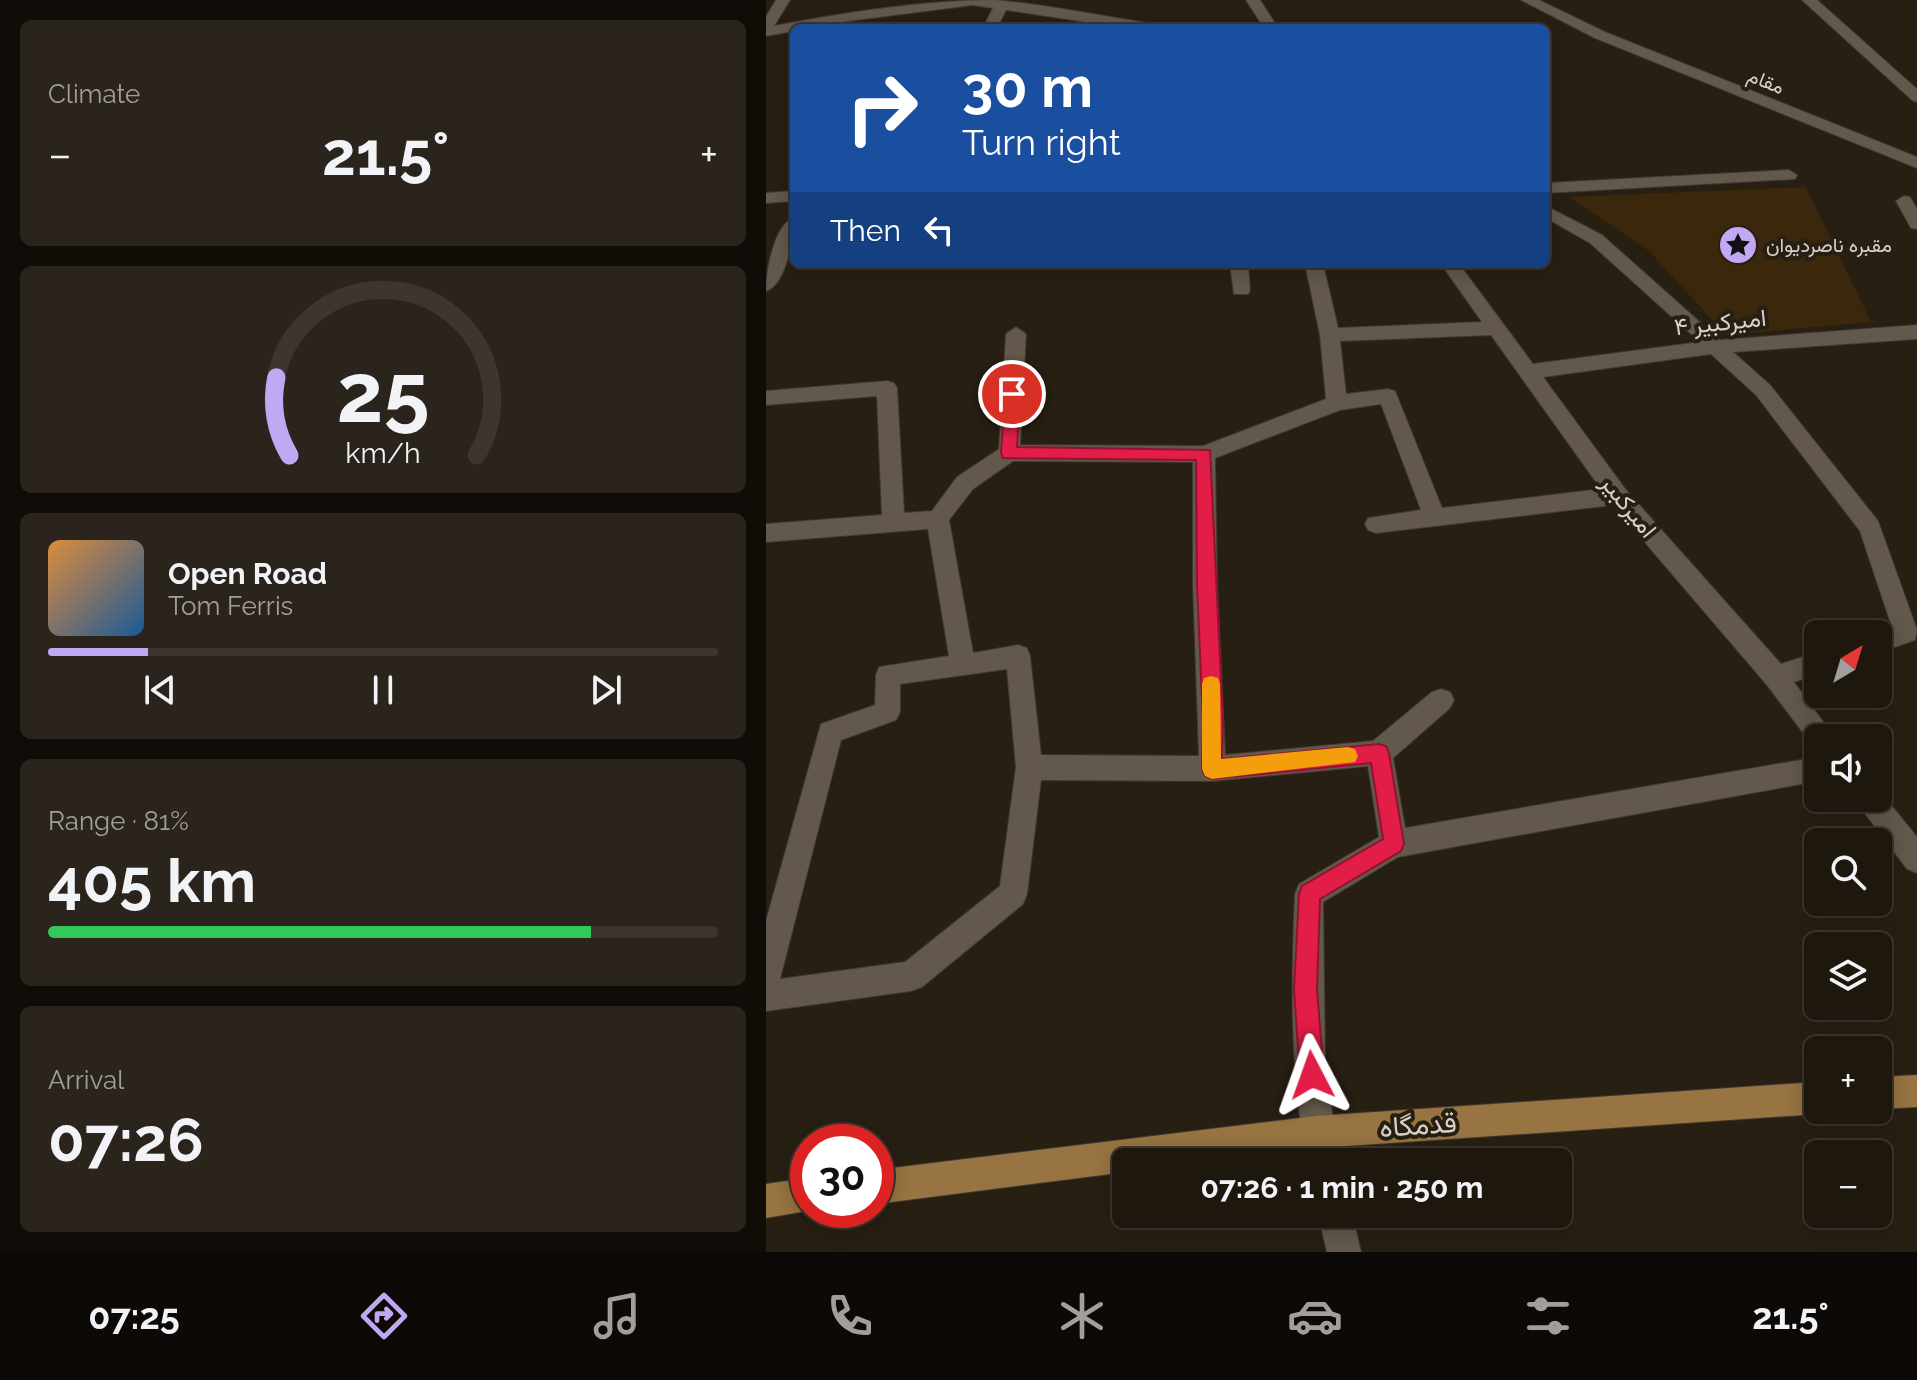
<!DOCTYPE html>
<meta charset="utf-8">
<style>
body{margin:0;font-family:Raleway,Vazirmatn,sans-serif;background:#2b241c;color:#f1f3f6;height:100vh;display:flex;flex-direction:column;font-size:30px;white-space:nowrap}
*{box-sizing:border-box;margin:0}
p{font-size:26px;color:#a19f9e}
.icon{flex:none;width:44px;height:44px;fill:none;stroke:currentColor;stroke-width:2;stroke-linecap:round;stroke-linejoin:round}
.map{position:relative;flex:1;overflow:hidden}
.details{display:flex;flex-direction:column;gap:20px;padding:20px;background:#100d08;width:766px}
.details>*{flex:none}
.banner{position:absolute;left:24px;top:24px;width:760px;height:244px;border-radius:12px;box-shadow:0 4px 20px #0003,0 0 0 2px #3c362e;background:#1a4fa0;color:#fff;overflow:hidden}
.needle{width:52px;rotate:38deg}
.fabs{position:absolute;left:1038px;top:620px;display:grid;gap:16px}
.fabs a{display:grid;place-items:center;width:88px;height:88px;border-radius:12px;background:#1e170e;box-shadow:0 4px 20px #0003,0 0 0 2px #3c362e;font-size:40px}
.speed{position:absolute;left:24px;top:1124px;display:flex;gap:16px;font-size:40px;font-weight:700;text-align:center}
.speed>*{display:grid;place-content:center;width:104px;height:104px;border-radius:50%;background:#1e170e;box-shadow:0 4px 20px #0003,0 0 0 2px #3c362e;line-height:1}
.speed .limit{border:12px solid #d22;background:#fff;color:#111}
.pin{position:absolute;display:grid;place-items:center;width:68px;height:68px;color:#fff;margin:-34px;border:4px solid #fff;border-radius:50%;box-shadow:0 2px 8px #0007}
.me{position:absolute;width:88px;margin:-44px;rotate:356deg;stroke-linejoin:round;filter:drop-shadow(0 0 6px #0008)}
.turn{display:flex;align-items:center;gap:28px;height:168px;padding:0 40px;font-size:36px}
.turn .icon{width:104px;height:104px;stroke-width:2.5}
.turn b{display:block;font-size:56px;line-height:68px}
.then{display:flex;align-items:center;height:76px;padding:0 40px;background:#0003;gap:16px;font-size:30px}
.big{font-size:60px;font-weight:700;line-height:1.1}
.details .tile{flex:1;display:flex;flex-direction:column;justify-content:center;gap:12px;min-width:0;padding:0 28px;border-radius:12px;background:#2b241c}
.details .dial{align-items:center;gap:0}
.dial svg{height:208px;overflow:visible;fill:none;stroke:#3c362e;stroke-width:7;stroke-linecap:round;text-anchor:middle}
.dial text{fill:#f1f3f6;stroke:none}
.song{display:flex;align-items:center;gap:24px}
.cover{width:96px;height:96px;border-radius:12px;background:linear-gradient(135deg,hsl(30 70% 55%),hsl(210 70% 35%))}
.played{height:8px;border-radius:4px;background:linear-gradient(90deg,#c1a8f3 15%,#3c362e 15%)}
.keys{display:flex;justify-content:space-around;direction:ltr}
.heat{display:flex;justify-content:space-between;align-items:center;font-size:44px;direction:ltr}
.charge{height:12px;border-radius:6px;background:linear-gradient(90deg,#34c759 81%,#3c362e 0)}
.trip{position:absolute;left:346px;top:1148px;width:460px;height:80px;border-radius:12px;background:#1e170e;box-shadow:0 4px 20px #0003,0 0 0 2px #3c362e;font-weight:700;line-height:80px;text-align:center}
.tab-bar{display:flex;height:128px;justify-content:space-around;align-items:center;background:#0c0906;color:#a19f9e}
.tab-bar .icon{width:56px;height:56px}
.tab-bar .selected{color:#c1a8f3}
.tab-bar b{font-size:36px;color:#f1f3f6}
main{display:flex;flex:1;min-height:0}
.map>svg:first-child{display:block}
.green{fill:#3b270b}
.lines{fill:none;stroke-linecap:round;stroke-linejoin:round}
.minor-casing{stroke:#403832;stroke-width:2}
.major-casing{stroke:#403832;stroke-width:2}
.minor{fill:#62584b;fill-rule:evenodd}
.major{fill:#977441;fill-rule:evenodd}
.route{fill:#e11d48;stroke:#92132f;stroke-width:2}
.slow{fill:#f59e0b}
.labels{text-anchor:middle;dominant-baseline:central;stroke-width:8;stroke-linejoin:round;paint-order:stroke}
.far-street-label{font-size:20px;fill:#d7d0c9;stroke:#281f13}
.far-poi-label{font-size:20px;fill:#d7d0c9;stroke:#281f13;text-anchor:start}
.street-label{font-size:24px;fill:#d7d0c9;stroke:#281f13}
.near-street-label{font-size:28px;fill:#d7d0c9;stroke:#281f13}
</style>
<main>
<section class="details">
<div class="tile"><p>Climate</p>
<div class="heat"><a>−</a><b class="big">21.5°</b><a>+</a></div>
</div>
<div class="tile dial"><svg viewBox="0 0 100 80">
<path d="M14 69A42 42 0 1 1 86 69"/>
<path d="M14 69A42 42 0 0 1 9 39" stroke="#c1a8f3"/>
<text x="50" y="56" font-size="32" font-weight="700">25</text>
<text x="50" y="72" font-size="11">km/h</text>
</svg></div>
<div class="tile">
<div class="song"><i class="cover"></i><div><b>Open Road</b><p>Tom Ferris</p></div></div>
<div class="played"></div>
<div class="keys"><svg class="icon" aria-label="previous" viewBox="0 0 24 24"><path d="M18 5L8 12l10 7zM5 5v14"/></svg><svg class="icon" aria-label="pause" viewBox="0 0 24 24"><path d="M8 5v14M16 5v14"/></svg><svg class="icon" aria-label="next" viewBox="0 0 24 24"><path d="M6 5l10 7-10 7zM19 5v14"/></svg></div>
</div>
<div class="tile"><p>Range · 81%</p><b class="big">405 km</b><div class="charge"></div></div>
<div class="tile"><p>Arrival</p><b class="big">07:26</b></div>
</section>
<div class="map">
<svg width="1151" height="1252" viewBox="0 0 1151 1252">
<rect width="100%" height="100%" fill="#281f13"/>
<path class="green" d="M1040,187L1105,322L960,335L883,251L803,197Z"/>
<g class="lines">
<g class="minor-casing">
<g id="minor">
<path d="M10,0H24L8,26C75,13 161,0 229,0C282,5 335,16 388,24L395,28H360L240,10L231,28H217L227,8L207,5L28,28V31L0,36V17Z"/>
<path d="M480,0H494L512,28H498Z"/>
<path d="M755,0H773L839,32L1151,157V168L829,38Z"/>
<path d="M1036,0H1051L1151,89V102L1146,100Z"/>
<path d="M1023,170L1031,175L1029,179L780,193V183Z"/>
<path d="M28,191V201L0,203V193Z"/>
<path d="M1138,196L1144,197L1151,209V229L1145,228L1130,201Z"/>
<path d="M780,206L836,235L954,340L1151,325V339L967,352L1004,385L1112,521L1151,630L1149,640L1112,653V634H1105L1126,627L1094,531L990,395L945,354L777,377L860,490L1015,664L1052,652V674L1028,682L1069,738H1052V748L1047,746L1001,685L847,505L610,533L602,530L599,524L602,518L655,510L615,404L574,410L449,458L451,585L459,755L607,741L666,692L675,689L684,692L688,700L684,708L627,758L639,828L1052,757V781L632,857L557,902L559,1062L573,1162H541C524,1073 525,984 529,894L533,884L613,837L602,766L446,781L275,780L261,894L257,904L156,987L145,991L0,1011V921L55,724L109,705L110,675L113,667L183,656L162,529L0,542V524L116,515L111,396L0,405V391L121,381L128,383L131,388L138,513L166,511L191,477L233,449L240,334L250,327L260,334L254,445L437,446L560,399L554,335L539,264H557L572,328L716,322L675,264H693L767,364L934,342L824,243L780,218ZM725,335L835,489L676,508L629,391L622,389L580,394L574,341ZM247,461L427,462V585L433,756L275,755L264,656L261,648L252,645L207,653L183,520L207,489ZM241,669L250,767L234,886L139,962L14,979L75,740L130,720L134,712V684Z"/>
<path d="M28,218C28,236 20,285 0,291C0,272 8,224 28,218Z"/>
<path d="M464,264H482L484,290L482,294H468Z"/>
<path d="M1112,789L1151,837V873L1141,869L1094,807L1090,798H1112Z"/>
<path d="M552,1214H586L595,1252H561Z"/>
</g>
</g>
<g class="major-casing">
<g id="major">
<path d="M1151,1075V1107L1112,1109V1077Z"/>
<path d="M1052,1082V1110H1061L1052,1114L550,1148L440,1162H360V1172L110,1204V1170L550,1116Z"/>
<path d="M42,1178V1210H46L0,1218V1184Z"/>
</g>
</g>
<use href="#minor" class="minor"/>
<use href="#major" class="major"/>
</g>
<path class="route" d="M246,388L254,394L251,447L444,450L457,722L456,759L613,744L620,746L623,753L638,844L635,851L554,899L551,990L558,1075L554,1083L546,1087L537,1083L534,1075L528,990L533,894L536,886L617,839L605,763L446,779L439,776L436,769L437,722L431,585L430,460L237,458L235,453L239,394Z"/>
<path class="slow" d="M445,676L452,678L454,684L455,759L582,747L589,749L592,756L589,762L446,779L439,776L436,769V684L438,678Z"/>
<defs>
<g id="sight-disc" transform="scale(2)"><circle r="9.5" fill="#c1a8f3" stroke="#281f13"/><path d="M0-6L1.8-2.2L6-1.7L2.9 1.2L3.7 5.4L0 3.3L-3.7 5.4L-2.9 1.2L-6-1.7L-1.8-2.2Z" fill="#111"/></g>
</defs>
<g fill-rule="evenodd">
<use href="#sight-disc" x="972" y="245"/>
</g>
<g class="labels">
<g class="far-street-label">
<text transform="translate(1000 81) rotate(22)">مقام</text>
</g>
<g class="far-poi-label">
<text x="1000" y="245">مقبره ناصردیوان</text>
</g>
<g class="street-label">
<text transform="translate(954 322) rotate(-6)">امیرکبیر ۴</text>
<text transform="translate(863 506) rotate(51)">امیرکبیر</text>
</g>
<g class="near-street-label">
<text transform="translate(652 1125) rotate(-4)">قدمگاه</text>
</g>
</g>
</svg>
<div class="fabs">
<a><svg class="needle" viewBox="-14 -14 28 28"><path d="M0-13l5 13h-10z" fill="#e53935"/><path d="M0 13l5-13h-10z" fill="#a19f9e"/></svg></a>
<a><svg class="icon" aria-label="sound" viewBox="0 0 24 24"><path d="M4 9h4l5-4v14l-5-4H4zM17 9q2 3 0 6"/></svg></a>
<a><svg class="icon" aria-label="search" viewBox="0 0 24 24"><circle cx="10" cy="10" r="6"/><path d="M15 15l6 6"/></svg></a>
<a><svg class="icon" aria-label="layers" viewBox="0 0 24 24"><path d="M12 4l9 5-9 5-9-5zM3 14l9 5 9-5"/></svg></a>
<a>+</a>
<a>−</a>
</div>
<div class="speed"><div class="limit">30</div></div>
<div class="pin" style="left:246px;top:394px;background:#d93025"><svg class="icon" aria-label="arrive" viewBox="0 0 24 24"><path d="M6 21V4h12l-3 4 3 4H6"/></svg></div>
<svg class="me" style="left:546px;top:1075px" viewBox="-20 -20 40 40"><path d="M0-17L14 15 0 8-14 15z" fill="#e11d48" stroke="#fff" stroke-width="4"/></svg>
<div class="trip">07:26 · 1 min · 250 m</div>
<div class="banner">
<div class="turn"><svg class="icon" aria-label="right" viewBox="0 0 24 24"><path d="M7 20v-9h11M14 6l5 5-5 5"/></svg><div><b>30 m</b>Turn right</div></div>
<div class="then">Then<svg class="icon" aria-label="left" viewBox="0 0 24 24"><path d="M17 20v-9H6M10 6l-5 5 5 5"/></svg></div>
</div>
</div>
</main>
<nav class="tab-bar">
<b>07:25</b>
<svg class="icon selected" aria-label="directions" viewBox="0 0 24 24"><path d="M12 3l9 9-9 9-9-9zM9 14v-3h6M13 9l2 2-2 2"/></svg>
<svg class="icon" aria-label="music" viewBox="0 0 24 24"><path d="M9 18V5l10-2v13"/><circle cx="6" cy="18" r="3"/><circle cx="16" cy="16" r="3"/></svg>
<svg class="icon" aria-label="phone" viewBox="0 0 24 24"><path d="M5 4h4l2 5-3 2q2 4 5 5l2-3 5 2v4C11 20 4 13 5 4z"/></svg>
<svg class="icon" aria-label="climate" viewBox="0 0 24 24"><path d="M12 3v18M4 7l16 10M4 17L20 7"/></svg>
<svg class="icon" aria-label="car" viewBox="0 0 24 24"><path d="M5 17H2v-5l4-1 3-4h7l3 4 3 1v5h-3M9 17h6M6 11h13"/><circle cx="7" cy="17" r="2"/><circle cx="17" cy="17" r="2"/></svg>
<svg class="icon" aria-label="filters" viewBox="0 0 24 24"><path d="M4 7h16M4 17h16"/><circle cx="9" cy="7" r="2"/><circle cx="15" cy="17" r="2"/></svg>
<b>21.5°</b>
</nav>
